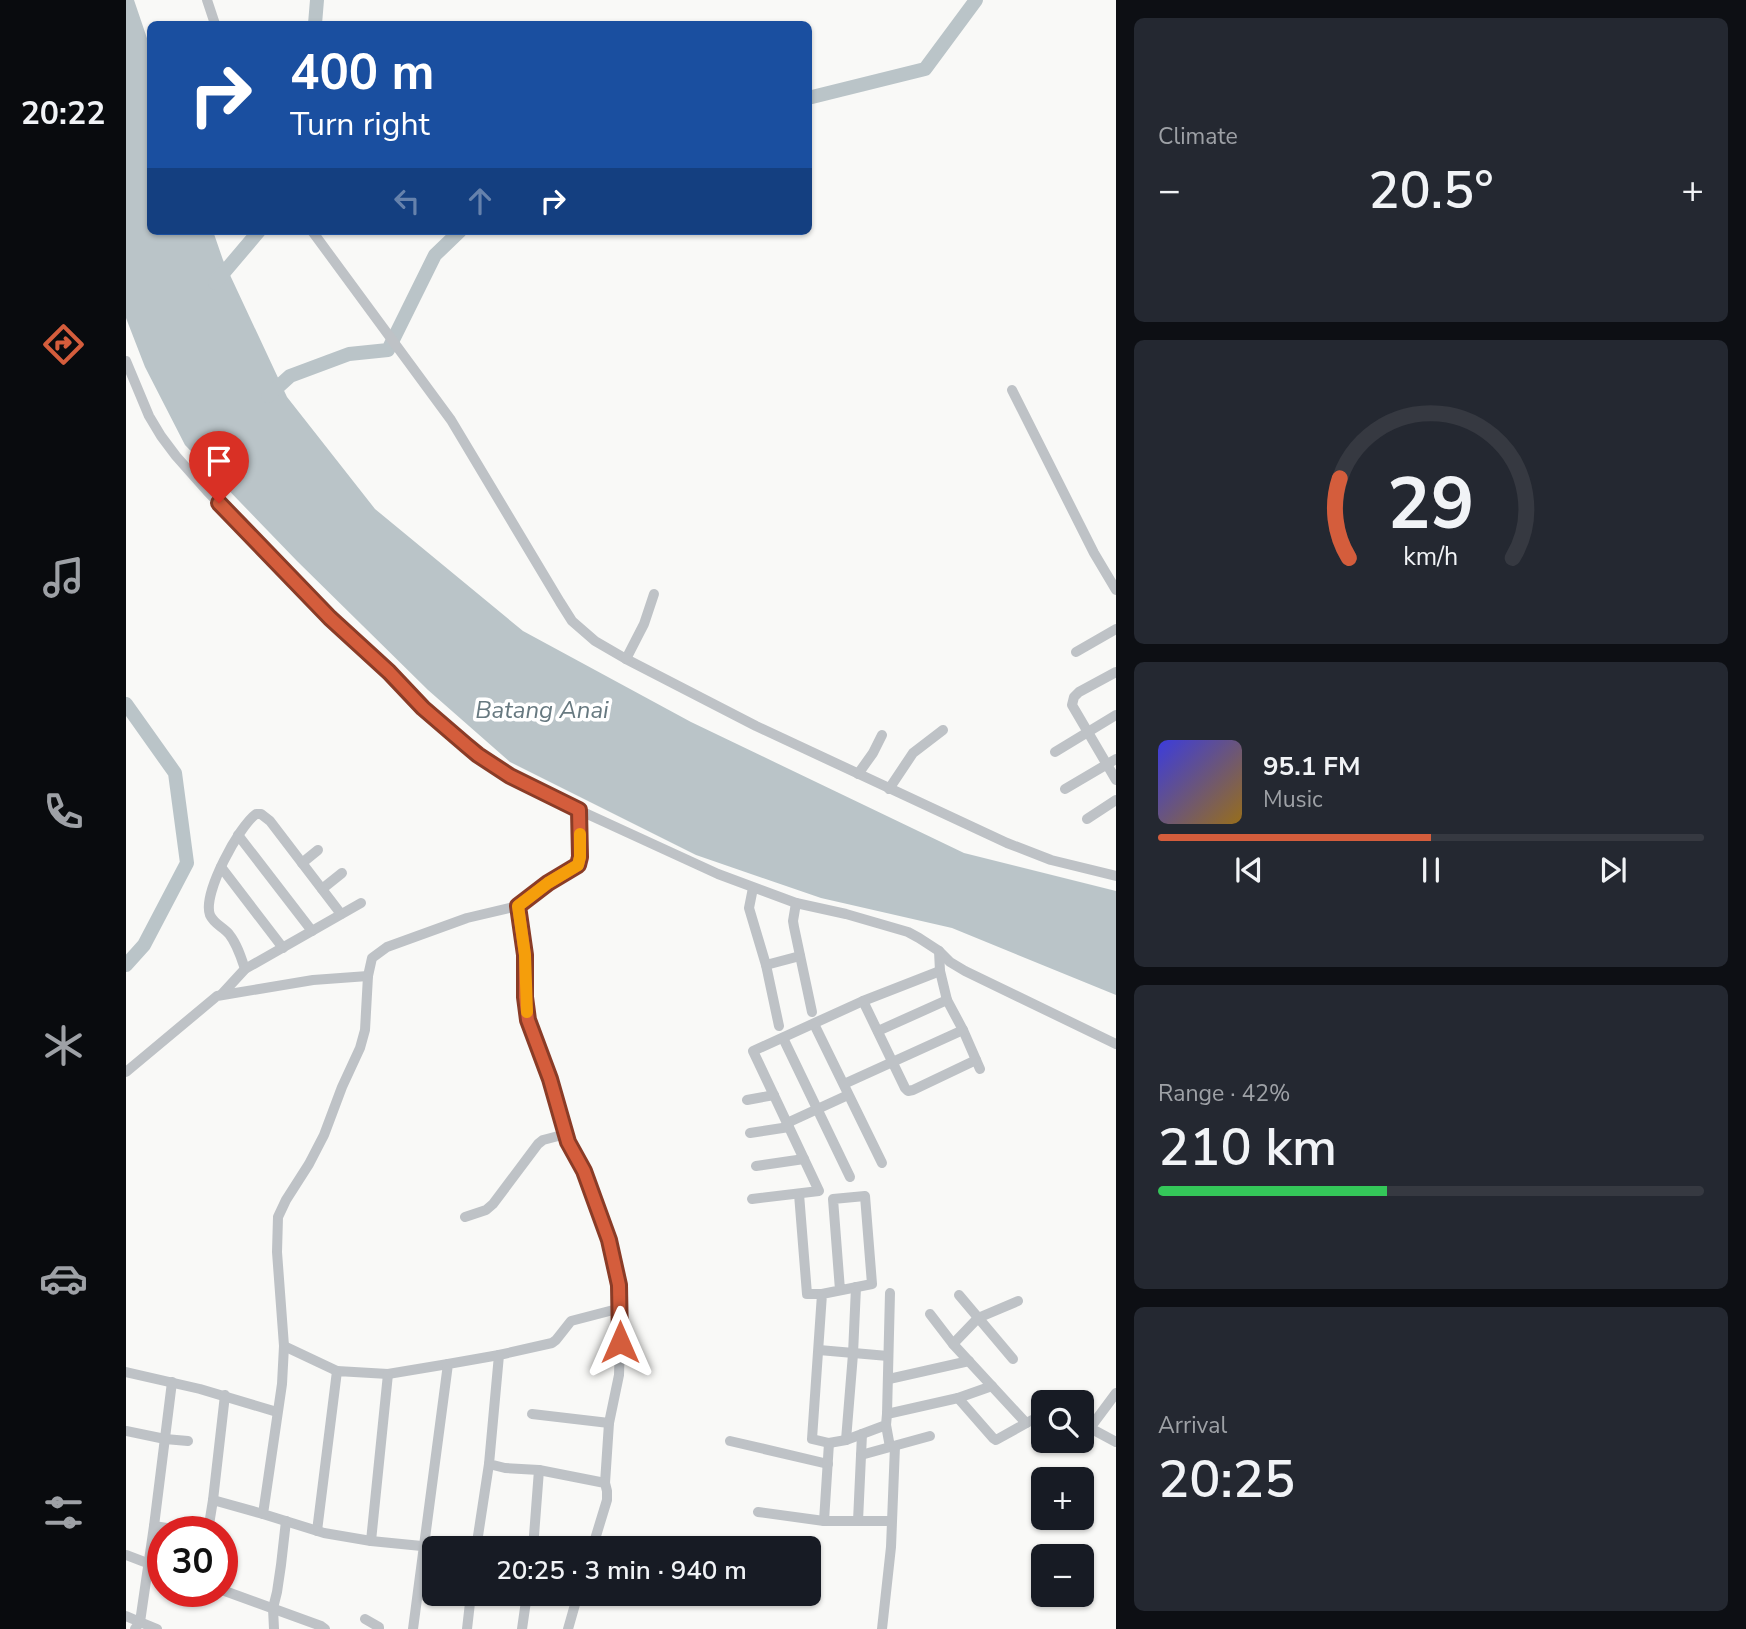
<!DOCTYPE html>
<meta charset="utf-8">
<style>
body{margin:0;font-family:"Nunito Sans",sans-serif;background:#242831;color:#f1f3f6;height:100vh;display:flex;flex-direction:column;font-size:26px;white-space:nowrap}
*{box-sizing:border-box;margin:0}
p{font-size:23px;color:#9ea1a6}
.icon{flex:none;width:38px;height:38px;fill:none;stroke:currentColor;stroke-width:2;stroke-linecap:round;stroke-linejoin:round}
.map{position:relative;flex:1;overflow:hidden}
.side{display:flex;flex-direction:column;gap:18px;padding:18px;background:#0d0f14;width:630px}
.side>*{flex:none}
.top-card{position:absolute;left:21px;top:21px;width:665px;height:214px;border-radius:10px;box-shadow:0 2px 5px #0004;background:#1a4fa0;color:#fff;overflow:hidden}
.buttons{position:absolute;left:905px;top:1390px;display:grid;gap:14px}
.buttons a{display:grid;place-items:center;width:63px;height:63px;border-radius:10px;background:#171b24;box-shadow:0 2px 5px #0004;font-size:35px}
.speed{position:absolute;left:21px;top:1516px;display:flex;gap:14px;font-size:35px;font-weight:700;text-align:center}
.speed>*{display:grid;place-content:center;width:91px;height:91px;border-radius:50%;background:#171b24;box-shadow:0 2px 5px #0004;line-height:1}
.speed .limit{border:10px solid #d22;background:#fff;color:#111}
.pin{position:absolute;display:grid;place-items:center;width:60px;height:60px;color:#fff;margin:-72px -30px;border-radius:50% 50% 50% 0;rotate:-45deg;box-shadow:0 0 7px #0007}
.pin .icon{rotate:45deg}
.me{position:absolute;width:77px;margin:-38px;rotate:0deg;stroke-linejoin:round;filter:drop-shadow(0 0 5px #0008)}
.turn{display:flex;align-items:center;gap:24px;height:147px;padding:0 28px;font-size:32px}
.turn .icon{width:91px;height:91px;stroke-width:2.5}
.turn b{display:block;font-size:49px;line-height:60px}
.lanes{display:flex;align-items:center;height:66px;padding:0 28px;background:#0003;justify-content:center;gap:35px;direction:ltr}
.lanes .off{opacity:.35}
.big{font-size:52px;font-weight:600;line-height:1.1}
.side .card{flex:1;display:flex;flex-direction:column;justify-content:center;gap:10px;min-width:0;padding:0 24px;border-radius:10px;background:#242831}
.side .dial{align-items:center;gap:0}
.dial svg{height:182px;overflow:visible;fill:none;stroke:#363941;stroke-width:7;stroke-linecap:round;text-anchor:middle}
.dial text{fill:#f1f3f6;stroke:none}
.song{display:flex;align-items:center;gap:21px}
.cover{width:84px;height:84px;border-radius:10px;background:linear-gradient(135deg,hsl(240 70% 55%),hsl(40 70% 35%))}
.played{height:7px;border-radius:4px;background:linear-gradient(90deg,#d45d3c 50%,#363941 50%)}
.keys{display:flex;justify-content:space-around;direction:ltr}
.heat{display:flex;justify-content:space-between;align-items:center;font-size:38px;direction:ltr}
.charge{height:10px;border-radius:5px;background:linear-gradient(90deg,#34c759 42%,#363941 0)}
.trip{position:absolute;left:296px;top:1536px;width:399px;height:70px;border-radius:10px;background:#171b24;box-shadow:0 2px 5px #0004;font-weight:600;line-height:70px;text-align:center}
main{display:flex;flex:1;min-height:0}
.tab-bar{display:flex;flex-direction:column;width:126px;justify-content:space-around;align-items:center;background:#090b0e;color:#9ea1a6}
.tab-bar .icon{width:49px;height:49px}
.tab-bar .current{color:#d45d3c}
.tab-bar b{font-size:32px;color:#f1f3f6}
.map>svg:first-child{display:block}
.water{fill:#bac4c8}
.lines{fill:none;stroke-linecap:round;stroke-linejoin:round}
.river{stroke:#bac4c8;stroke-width:14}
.minor{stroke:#bec2c6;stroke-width:10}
.route-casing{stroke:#8a3c27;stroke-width:18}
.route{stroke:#d45d3c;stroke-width:12}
.slow{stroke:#f59e0b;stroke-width:12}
.labels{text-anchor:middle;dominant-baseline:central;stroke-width:7;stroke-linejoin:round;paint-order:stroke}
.water-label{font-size:24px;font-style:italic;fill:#677980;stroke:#fff}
</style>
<main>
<nav class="tab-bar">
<b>20:22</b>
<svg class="icon current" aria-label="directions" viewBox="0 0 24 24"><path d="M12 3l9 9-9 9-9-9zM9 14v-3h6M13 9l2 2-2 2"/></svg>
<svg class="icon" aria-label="music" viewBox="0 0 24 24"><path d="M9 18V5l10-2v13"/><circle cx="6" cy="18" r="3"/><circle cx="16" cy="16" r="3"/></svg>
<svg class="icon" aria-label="phone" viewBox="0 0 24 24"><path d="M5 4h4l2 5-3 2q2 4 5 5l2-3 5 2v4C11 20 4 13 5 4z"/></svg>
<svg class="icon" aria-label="climate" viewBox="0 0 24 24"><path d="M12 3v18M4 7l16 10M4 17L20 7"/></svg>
<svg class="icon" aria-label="car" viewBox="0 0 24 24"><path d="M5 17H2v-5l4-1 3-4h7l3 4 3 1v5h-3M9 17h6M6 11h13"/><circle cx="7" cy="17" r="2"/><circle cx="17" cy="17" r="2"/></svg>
<svg class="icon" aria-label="filters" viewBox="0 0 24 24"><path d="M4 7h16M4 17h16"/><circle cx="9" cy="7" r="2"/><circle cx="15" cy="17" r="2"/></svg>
</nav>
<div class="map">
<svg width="990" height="1629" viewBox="0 0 990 1629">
<rect width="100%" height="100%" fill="#f9f9f7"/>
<path class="water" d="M0,0H8L24,47V231H87L97,260L161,397L249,509L397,631L565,722L838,853L990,891V995L826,928L695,898L570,855L384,762L302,690L171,561L59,445L19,367L0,318Z"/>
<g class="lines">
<g class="river">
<path d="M189,24L191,0"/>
<path d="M682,98L799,69L850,0"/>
<path d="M89,283L133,231"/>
<path d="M142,396L164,376L223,354L262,350L309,255L334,231"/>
<path d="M0,704L49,773L61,863L18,945L0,965"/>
</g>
<g class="minor">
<path d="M81,0L89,24"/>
<path d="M186,231L325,420L434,602L446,621L469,641L500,659L630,726L881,843L925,860L990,876"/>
<path d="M0,361L23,416L35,436L50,456L81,491L204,618L263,672L297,708L352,755L384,776L422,796L592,874L670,903L720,914L782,932L793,938L813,951L824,962L839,971L990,1044"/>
<path d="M886,390L968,553L990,590"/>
<path d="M950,652L990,629"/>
<path d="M500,659L518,624L528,594"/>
<path d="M990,672L953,692L948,697L946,705L990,780"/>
<path d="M929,752L990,715"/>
<path d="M732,774L747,753L756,735"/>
<path d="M763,789L787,753L817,730"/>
<path d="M939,789L990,759"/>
<path d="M961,819L990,800"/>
<path d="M112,835L186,931"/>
<path d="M176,863L192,850"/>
<path d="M95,867L157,948"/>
<path d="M627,888L623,908L640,965L674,956"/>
<path d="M196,889L216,873"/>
<path d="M670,903L667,921L668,927L686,1012"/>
<path d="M392,906L399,955V997L402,1020L424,1079L440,1134"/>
<path d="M813,951L814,971L821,1000L837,1030L854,1069"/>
<path d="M640,965L653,1026"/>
<path d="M119,969C115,957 111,944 103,934C97,927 88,924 84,915C76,894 113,826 130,814H135L144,821L215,914"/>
<path d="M96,994L119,969L235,903"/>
<path d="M737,1001L779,1088L782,1091L787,1090L850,1060"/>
<path d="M688,1024L756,1163"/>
<path d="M752,1031L821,1000"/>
<path d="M657,1038L724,1177"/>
<path d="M0,1072L91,996L187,980L242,976"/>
<path d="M718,1084L837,1030"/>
<path d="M621,1100L648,1095"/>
<path d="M661,1123L722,1095"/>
<path d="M624,1133L663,1127"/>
<path d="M630,1166L678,1159"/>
<path d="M673,1194L681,1294H696"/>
<path d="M626,1199L693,1191L627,1051L737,1001L814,971"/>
<path d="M339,1217L360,1210L367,1204L412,1144L417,1140L440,1134L442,1142L458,1171L473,1210L483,1240L493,1285L495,1308L493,1375L483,1423L479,1483"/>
<path d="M714,1290L707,1199L739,1196L746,1284L696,1294L686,1439L703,1443L720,1440L760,1425L761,1414L832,1398L866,1386"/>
<path d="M833,1295L887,1359"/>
<path d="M804,1314L827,1344L900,1423"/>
<path d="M827,1344L852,1318L892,1301"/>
<path d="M158,1346L211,1371"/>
<path d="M693,1350L762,1356"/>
<path d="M0,1372L74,1389L151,1412"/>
<path d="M763,1379L843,1361"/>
<path d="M832,1398L867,1438L870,1440L906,1420L917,1421"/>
<path d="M406,1414L483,1423"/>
<path d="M761,1414L764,1293"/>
<path d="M760,1425L764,1447"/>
<path d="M964,1428L990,1442"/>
<path d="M956,1430L964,1428L990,1393"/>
<path d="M0,1431L39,1439L62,1441"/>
<path d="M736,1434L732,1521H765"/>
<path d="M720,1440L727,1354L730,1287"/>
<path d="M604,1441L702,1464"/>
<path d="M703,1443L698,1521H732"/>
<path d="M735,1455L804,1436"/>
<path d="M87,1500L137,1514"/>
<path d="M632,1512L698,1521"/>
<path d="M28,1526L60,1531"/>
<path d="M82,1531L87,1500L99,1395"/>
<path d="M191,1531L211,1371L262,1374L322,1364"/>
<path d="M245,1541L262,1374"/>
<path d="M326,1549L245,1541L198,1533L137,1514L156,1384L158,1346L151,1252L152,1217L160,1200L183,1164L198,1135L216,1087L234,1048L239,1030L242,976L246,958L261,947L341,918L392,906L422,883L449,868L452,865L454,857L453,810"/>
<path d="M350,1549L363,1464"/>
<path d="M407,1549L413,1470"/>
<path d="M466,1549L481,1500V1491L479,1483L413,1470L379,1468L363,1464L373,1355L426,1343L430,1340L445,1321L495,1308"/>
<path d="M0,1555L37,1569"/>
<path d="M96,1590L195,1626L199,1629"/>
<path d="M0,1616L14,1622L9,1629"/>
<path d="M239,1619L253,1627V1629"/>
<path d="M31,1629L14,1622L28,1526L46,1382"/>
<path d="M148,1629L147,1608L151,1592L155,1565L160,1521"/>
<path d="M287,1629L322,1364L373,1355"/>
<path d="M341,1629L345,1594"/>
<path d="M396,1629L401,1594"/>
<path d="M442,1629L452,1594"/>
<path d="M756,1629L765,1547L769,1446"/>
</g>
</g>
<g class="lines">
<g class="route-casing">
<path id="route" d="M93,503L204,618L263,672L297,708L340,745L352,755L384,776L453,810L454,857L452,865L422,883L392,906L399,955V997L402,1020L424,1079L442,1142L458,1171L483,1240L493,1285L494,1342"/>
</g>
<use href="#route" class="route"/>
<path class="slow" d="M401,1012L399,955L392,906L422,883L452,865L454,857V834"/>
</g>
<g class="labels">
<g class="water-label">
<text x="416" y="710">Batang Anai</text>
</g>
</g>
</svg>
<div class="buttons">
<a><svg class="icon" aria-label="search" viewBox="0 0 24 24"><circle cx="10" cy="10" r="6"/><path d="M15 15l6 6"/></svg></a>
<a>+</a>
<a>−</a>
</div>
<div class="speed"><div class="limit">30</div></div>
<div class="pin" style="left:93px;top:503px;background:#d93025"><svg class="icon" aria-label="arrive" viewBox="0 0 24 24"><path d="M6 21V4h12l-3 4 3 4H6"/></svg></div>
<svg class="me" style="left:494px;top:1342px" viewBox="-20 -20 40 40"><path d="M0-17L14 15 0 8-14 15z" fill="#d45d3c" stroke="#fff" stroke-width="4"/></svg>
<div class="trip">20:25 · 3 min · 940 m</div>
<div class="top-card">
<div class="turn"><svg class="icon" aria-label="right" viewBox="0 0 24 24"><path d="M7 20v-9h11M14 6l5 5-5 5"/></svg><div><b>400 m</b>Turn right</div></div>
<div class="lanes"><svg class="icon off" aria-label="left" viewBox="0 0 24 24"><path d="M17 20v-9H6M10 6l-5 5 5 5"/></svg><svg class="icon off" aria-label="ahead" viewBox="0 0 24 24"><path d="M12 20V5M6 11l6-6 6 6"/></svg><svg class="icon" aria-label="right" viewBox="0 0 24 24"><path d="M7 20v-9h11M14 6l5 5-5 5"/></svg></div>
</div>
</div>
<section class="side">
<div class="card"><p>Climate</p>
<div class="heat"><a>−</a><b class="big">20.5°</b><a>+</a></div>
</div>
<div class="card dial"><svg viewBox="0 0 100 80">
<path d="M14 69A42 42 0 1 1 86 69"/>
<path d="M14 69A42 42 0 0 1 10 34" stroke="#d45d3c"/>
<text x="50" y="56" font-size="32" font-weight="700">29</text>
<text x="50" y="72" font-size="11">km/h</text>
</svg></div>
<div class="card">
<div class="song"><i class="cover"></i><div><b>95.1 FM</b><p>Music</p></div></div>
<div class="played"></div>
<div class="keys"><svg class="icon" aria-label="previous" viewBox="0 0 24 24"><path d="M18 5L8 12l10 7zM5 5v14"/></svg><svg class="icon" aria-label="pause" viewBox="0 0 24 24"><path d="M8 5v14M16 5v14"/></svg><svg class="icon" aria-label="next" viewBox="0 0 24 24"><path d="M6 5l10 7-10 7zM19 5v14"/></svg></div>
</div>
<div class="card"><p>Range · 42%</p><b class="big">210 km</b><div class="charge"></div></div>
<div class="card"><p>Arrival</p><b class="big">20:25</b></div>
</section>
</main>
